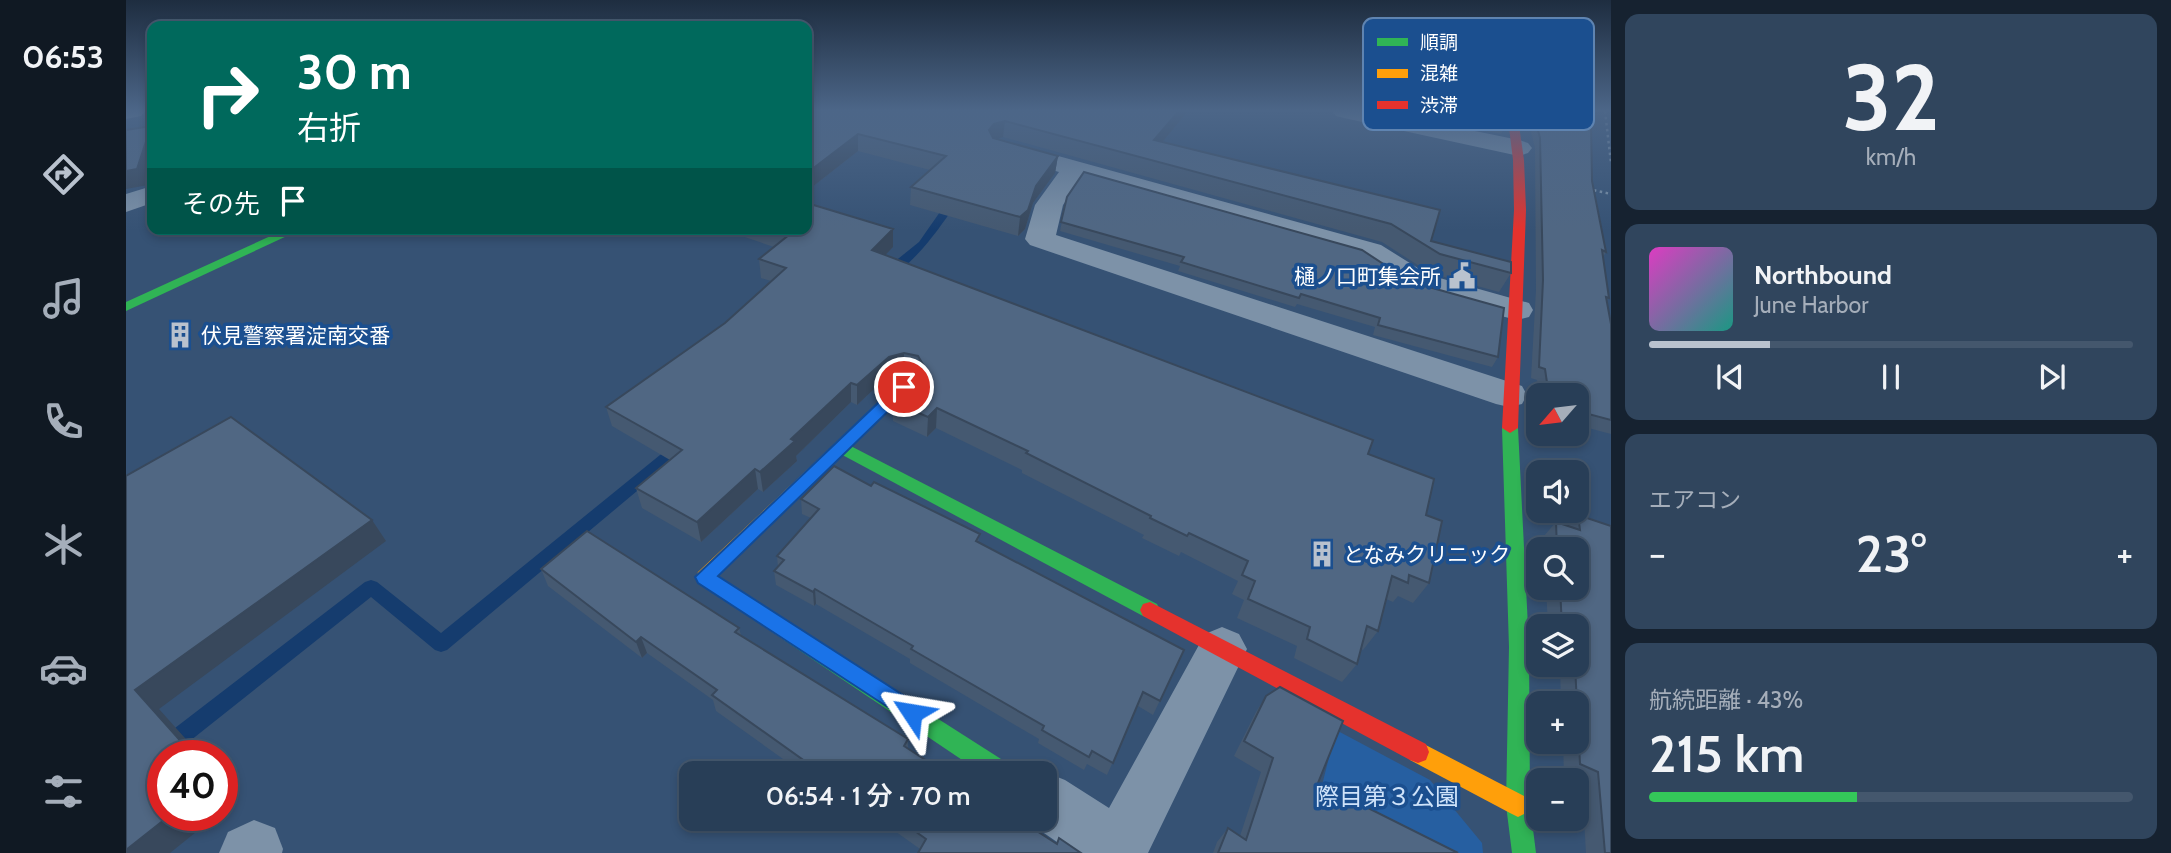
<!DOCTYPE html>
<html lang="ja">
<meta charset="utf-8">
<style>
body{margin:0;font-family:Cabin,"Noto Sans JP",sans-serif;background:#30455d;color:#f1f3f6;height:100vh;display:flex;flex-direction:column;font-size:26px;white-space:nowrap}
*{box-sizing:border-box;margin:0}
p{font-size:23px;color:#a5aeba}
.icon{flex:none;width:38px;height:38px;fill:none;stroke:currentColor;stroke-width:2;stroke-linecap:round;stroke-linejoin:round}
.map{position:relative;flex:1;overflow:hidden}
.details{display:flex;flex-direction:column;gap:14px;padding:14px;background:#162230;width:560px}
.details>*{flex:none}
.hud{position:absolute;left:21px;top:21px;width:665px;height:214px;border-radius:14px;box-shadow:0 4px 10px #0003,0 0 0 2px #44576d;background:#00695c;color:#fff;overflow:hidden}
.needle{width:46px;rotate:242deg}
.fabs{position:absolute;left:1400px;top:383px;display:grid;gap:14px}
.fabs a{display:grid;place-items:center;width:63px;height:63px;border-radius:14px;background:#283e57;box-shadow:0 4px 10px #0003,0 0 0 2px #44576d;font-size:35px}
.speed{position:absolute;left:21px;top:740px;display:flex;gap:14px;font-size:35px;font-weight:700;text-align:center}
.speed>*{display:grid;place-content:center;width:91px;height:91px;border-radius:50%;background:#283e57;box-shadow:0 4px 10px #0003,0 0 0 2px #44576d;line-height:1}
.speed .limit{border:10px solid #d22;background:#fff;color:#111}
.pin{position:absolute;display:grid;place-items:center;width:60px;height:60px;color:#fff;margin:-30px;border:4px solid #fff;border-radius:50%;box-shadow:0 2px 7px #0007}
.me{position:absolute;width:77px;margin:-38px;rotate:303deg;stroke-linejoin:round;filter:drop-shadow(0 0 5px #0008)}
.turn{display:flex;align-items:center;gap:24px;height:147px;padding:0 35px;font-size:32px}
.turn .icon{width:91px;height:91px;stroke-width:2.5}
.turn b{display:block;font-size:49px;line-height:60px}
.then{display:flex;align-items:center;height:66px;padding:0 35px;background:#0003;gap:14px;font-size:26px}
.big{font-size:52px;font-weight:600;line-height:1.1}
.details .tile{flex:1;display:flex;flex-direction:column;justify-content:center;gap:10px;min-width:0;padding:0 24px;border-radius:14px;background:#30455d}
.details .dial{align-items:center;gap:0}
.dial b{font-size:91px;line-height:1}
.song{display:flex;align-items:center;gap:21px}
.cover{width:84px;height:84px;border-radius:10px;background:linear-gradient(135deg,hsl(310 70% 55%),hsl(170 70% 35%))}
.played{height:7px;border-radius:4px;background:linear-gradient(90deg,#b9c2ce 25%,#44576d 25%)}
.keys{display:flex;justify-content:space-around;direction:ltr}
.heat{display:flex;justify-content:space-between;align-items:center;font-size:38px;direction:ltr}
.charge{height:10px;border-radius:5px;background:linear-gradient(90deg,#34c759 43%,#44576d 0)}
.trip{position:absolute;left:553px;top:761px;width:378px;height:70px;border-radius:14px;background:#283e57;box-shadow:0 4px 10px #0003,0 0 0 2px #44576d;font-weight:600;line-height:70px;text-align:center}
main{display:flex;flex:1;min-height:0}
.dock{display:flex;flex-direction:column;width:126px;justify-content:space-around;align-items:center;background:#101923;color:#a5aeba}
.dock .icon{width:49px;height:49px}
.dock .current{color:#b9c2ce}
.dock b{font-size:32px;color:#f1f3f6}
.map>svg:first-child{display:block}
.green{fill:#265fa1}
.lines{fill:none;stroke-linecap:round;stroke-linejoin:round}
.stream{fill:#153c6e;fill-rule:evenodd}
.path{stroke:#7d92a8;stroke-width:2.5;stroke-dasharray:2.5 3.5;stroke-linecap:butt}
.street{fill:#7d92a8;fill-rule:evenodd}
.fast{fill:#30b455;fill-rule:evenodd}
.slow{fill:#ff9f0a;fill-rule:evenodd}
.jam{fill:#e5322d;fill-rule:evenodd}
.wall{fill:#455971}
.shaded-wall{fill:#38485c}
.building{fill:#506783;stroke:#38485c;stroke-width:2}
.route{fill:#1a73e8;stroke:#114b97;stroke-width:2}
.labels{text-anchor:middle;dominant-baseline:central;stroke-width:7;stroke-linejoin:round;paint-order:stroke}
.poi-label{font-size:21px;fill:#fff;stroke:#1b4f8f;text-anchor:start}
.near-park-label{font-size:24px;fill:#cfe3fa;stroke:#1b4f8f}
.key{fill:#1b4f8f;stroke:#5f84b1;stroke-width:2}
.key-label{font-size:19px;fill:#fff}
</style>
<main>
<nav class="dock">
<b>06:53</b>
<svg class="icon current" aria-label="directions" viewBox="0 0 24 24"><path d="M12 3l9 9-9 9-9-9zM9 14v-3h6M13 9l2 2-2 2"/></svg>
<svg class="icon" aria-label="music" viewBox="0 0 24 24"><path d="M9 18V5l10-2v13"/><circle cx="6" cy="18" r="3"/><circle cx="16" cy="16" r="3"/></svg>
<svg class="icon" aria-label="phone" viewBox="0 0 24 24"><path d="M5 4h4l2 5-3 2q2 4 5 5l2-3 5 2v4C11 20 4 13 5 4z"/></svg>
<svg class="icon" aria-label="climate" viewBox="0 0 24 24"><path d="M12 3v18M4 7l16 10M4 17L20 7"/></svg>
<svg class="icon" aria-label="car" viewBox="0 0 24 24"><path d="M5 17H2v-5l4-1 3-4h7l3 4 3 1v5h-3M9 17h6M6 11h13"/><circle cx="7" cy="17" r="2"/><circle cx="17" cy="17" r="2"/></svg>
<svg class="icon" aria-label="filters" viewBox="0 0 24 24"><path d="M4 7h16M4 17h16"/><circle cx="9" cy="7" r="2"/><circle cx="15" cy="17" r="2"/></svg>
</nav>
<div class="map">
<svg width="1485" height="853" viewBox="0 0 1485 853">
<rect width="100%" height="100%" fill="#365274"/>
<path class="green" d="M1210,730L1304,780L1356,843L1357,853H1299L1193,797Z"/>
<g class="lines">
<g class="stream">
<path d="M827,198L832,201C819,220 781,278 757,275V271L793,242L823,199Z"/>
<path d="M555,441L560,442L562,446L560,450L321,650L315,652L309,650L245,597L50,752L43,755L36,752L33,745L36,738L239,582L245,580L251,582L315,633L550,442Z"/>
</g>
<g class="path">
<path d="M1479,111L1485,163"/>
<path d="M1462,189L1485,194"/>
</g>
<g class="street">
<path d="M0,111H19L15,116L0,119Z"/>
<path d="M1206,111H1251L1393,140L1402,143L1406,148L1402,153L1393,156L1218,118L1210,116Z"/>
<path d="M925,154L1255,245L1303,275L1403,303L1407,310L1403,317L1391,320L1379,317L1281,289L1233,257L955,179L937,205L930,235L1396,386L1401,395L1396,404L1383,407L1370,404L904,245L899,239L909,205L933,172L916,167L912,162L916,157Z"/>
<path d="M26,186V203L0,212V194Z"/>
<path d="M1096,627L1113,634L1121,649L1022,853H947L899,820L919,819V774H915L919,772L939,780L983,808L1079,634Z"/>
<path d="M128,820L149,828L157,849L156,853H93L102,832Z"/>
</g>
<g class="fast">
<path d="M160,229H176L0,311V302Z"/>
<path d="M1384,423L1392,428L1403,647L1404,805L1410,853H1386L1380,805L1383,647L1376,428Z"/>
<path d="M715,441L1031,604L1034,610L1031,616L1024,618L1017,616L709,451L707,447L709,443Z"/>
<path d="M665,625L886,766L889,774H857L658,640L655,634L658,628Z"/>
</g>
<g class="slow">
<path d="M777,382L784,387L782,390L592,576L672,628L675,634L672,640L665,643L658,640L572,582L570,577L572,572L772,384Z"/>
<path d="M1292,741L1400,797L1404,805L1400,813L1392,817L1384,813L1284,760L1281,752L1284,744Z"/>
</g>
<g class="jam">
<path d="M1381,111H1391L1398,160L1400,210L1392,428L1384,433L1376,428L1388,210L1387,160Z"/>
<path d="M1024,602L1300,744L1303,752L1300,760L1292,763L1284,760L1017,616L1014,610L1017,604Z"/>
</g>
</g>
<g class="wall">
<path d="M681,111H1062L1036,142L1314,210L1305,241L1385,273L1373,292L1304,273L1256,242L877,137L871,139L932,156L929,173L907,203L899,229L892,236L784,205L785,187L804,170L732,151L681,191Z"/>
<path d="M1264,111H1378L1380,124L1375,134Z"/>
<path d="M1400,111H1462L1466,181L1480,252L1477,257L1483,298L1481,300L1485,324V434L1451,425V396H1413L1411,380L1405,378L1410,290L1409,148Z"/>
<path d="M941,197L1372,357L1366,367L1247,335L1249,327L1171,304L1169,307L1052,271L1054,266L934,231Z"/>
<path d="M595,229H767V247L759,255L1242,454L1300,515L1303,583L1287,603L1272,596L1267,602L1260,599L1252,631L1237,650L1235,649L1231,664L1216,682L1168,658L1171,646L1111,618L1118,600L1106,594L1112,581L1055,552L1053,556L1016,538L1018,535L896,473V470L810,428L801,437L767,421V402L791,376L778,372L762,376L731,405L725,402L670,456L671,461L637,492L632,489L575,542L516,508L510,488L544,460L486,426L480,407L599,323L645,281L635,278L633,259L648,247Z"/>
<path d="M745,486L854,534L852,542L1058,650L1027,715L1012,706L981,775L961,764L958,770L912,743L913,739L784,663V659L690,604L688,606L650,585L648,571L652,567L651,556L685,518L676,514L675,499Z"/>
<path d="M1452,515L1485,853H1460L1456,784L1438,776L1437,742H1451V704H1435L1434,665H1451V626H1422L1420,588H1451V550H1418V536L1430,522L1442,526Z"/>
<path d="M415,569L613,628L615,635L782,739V748L821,774H678L590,711L587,700L521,653L516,658L422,586Z"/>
<path d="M1140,696L1192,783L1332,853H1087L1091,842L1102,828L1114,836L1135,772L1108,756L1130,712Z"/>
<path d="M752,819H892L931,844L955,853L794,849Z"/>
</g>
<g class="shaded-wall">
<path d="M1053,111H1062L1024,157L1028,140Z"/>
<path d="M879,121L877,137L866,141L863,130L868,124Z"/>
<path d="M25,126L26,129V168L22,185L0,189V171Z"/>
<path d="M732,134V151L681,191V173Z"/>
<path d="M932,156L929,173L907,203L899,229L892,236L894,217L910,186Z"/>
<path d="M767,229V247L746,269V250Z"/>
<path d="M778,353V372L762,376L731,405V385L763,357Z"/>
<path d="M725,383V402L670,456L671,461L637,492L634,472L665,439Z"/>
<path d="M811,408L810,428L801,437L802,417Z"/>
<path d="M629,469L632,489L575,542L571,522Z"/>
<path d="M246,520L260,541L33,709L75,756H68L9,690Z"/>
<path d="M689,589L690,604L688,606L687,592Z"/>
<path d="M515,637L521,653L516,658L510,642Z"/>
<path d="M96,780L112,797L96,810Z"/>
<path d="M43,816H90L44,853H0V850Z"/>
</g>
<g class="building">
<path d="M681,111H1053L1028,140L1314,210L1305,241L1385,262V273L1314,254L1265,224L879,121L868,124L863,130L867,138L932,156L910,186L902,210L894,217L785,187L820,156L732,134L681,173Z"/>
<path d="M1407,111H1462L1465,123L1466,181L1480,252L1476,250L1483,298L1480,297L1485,324V420L1451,411V396H1423L1419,369L1413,367L1417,280L1414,138Z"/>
<path d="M25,126L11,169L0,171V130Z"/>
<path d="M958,172L1236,250L1285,282L1378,308L1372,357L1252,325L1254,318L1175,294L1173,298L1055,262L1058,257L935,222L941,197Z"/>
<path d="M681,203L767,229L746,250L1247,440L1242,454L1308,479L1300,515L1316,521L1303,583L1283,575L1282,583L1266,576L1252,631L1241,626L1231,664L1181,639L1184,627L1122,599L1129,581L1116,575L1122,561L1063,533L1061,536L1024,518L1025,516L900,453L902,451L811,408L802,417L767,402L799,368L792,356L778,353L763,357L731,385L725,383L665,439L669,441L634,472L629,469L571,522L510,488L556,450L480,407L599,323L660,268L633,259L664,234L650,229H681Z"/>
<path d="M105,417L246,520L9,690L68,756H37V816H43L0,850V476Z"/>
<path d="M708,466L745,486L748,482L854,534L850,541L1058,650L1034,701L1017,692L987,763L966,751L963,757L916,730L918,726L785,649L787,646L689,589L687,592L648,571L658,560L651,556L693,509L675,499Z"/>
<path d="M1452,515L1485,526V853H1479L1472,772L1454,764L1449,665H1451V626H1436L1434,588H1451V550H1431L1430,522L1454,530Z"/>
<path d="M461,531L613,628L609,632L782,739L778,746L821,774H697L586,695L591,690L515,637L510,642L415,569Z"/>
<path d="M1154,687L1217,721L1192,783L1332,853H1092L1102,828L1120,840L1147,758L1118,741L1140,696Z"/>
<path d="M772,819H892L931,844L933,838L955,853H792L800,839Z"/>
</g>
<linearGradient id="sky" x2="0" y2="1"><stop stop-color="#1e2d40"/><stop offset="0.48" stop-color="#4c6688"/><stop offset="1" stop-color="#4c6688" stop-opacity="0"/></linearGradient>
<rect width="1485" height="230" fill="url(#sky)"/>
<path class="route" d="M778,382L785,387L783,391L592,576L794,706L797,713L794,720L786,723L572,583L569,577L772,384Z"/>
<defs>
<g id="civic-bare" transform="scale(2.1)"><path d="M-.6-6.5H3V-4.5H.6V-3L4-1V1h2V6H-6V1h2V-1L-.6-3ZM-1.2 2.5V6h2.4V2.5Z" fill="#b9c2ce" stroke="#1b4f8f" stroke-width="2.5" paint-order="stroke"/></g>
<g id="building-bare" transform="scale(2.1)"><path d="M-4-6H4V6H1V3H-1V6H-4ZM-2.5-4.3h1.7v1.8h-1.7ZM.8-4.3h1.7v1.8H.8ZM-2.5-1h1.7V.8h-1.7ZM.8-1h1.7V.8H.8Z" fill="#b9c2ce" stroke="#1b4f8f" stroke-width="2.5" paint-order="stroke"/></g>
</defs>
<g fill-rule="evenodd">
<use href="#civic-bare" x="1336" y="276"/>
<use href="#building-bare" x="54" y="335"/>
<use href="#building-bare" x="1196" y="554"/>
</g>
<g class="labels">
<g class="poi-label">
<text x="1315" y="276" text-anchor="end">樋ノ口町集会所</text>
<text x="75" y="335">伏見警察署淀南交番</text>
<text x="1217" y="554">となみクリニック</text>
</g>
<g class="near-park-label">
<text x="1261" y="796">際目第３公園</text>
</g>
</g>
<rect x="1237" y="18" width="231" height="112" rx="10" class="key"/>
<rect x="1251" y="38" width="31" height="8" fill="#30b455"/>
<rect x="1251" y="69" width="31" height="9" fill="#ff9f0a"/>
<rect x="1251" y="101" width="31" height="8" fill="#e5322d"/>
<g class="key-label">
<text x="1294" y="49">順調</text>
<text x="1294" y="80">混雑</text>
<text x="1294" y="112">渋滞</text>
</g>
</svg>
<div class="fabs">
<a><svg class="needle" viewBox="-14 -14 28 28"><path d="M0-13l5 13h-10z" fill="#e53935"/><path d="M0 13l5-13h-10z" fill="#a5aeba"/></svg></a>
<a><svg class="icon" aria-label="sound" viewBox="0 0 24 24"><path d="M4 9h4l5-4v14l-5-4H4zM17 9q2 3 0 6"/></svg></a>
<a><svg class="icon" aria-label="search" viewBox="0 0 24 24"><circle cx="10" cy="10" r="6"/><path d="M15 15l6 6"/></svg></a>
<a><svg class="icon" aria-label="layers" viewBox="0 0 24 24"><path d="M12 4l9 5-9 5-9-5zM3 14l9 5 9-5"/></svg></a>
<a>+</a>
<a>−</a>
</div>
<div class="speed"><div class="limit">40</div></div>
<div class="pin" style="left:778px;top:387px;background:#d93025"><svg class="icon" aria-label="arrive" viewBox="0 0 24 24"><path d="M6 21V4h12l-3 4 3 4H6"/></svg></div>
<svg class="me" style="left:786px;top:713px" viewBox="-20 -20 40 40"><path d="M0-17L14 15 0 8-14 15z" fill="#1a73e8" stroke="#fff" stroke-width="4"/></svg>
<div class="trip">06:54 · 1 分 · 70 m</div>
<div class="hud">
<div class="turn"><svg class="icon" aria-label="right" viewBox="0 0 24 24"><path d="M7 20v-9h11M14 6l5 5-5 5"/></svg><div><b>30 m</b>右折</div></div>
<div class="then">その先<svg class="icon" aria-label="arrive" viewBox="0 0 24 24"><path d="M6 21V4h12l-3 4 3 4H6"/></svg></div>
</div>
</div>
<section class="details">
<div class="tile dial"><b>32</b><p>km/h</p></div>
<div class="tile">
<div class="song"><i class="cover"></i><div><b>Northbound</b><p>June Harbor</p></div></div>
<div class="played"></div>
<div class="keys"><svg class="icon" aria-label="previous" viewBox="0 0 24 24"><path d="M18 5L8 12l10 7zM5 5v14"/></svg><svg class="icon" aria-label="pause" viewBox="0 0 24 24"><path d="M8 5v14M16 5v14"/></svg><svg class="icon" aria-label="next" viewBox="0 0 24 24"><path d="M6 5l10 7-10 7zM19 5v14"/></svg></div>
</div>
<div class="tile"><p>エアコン</p>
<div class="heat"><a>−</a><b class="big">23°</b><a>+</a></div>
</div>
<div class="tile"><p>航続距離 · 43%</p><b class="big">215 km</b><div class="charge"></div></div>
</section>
</main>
